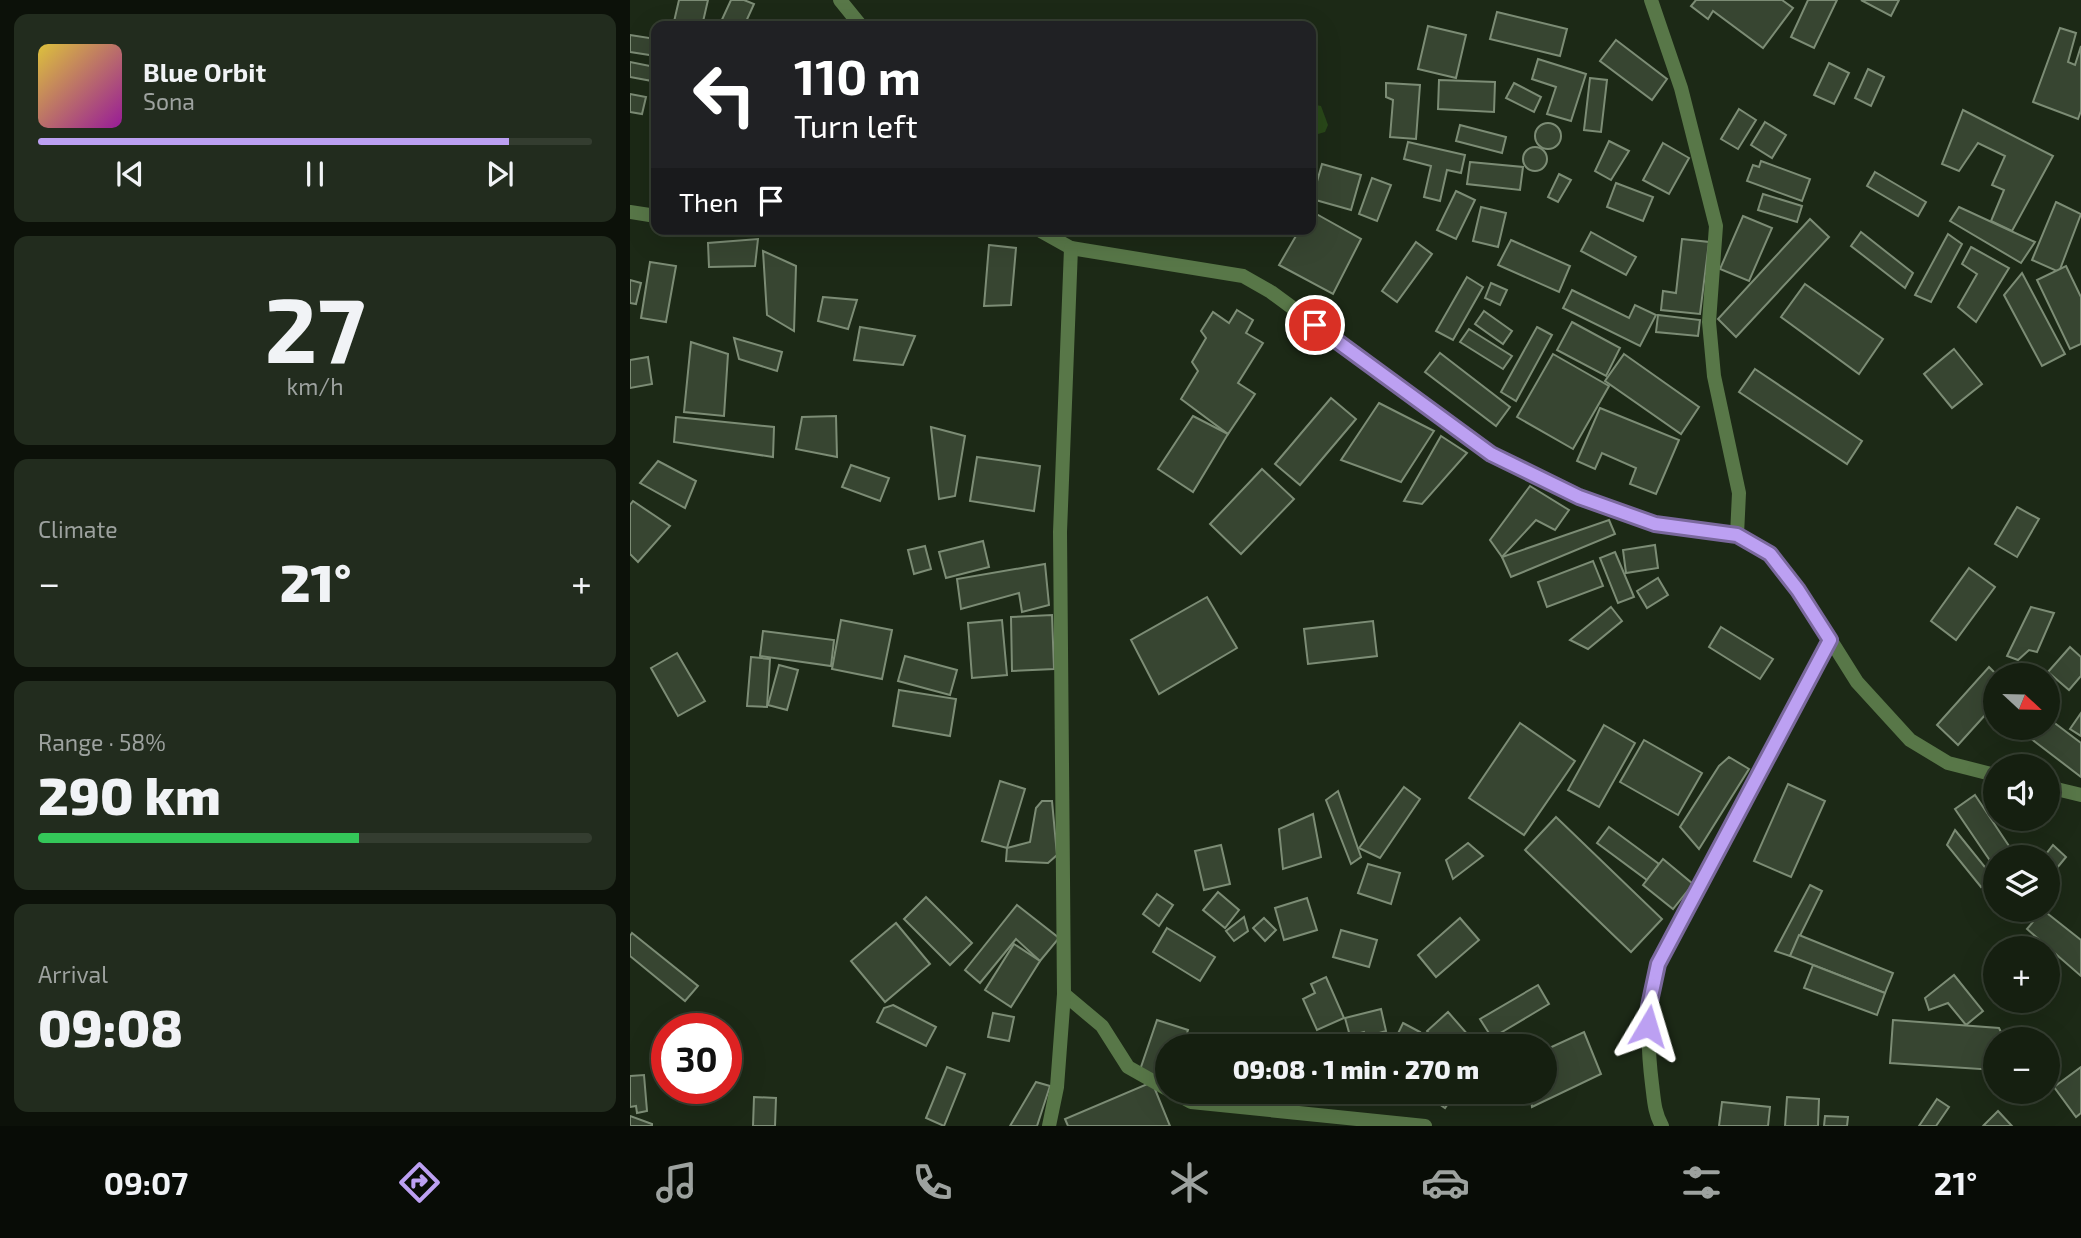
<!DOCTYPE html>
<meta charset="utf-8">
<style>
body{margin:0;font-family:"Exo 2",sans-serif;background:#222c1e;color:#f1f3f6;height:100vh;display:flex;flex-direction:column;font-size:26px;white-space:nowrap}
*{box-sizing:border-box;margin:0}
p{font-size:23px;color:#9da29f}
.icon{flex:none;width:38px;height:38px;fill:none;stroke:currentColor;stroke-width:2;stroke-linecap:round;stroke-linejoin:round}
.map{position:relative;flex:1;overflow:hidden}
.details{display:flex;flex-direction:column;gap:14px;padding:14px;background:#0c1109;width:630px}
.details>*{flex:none}
.guide{position:absolute;left:21px;top:21px;width:665px;height:214px;border-radius:14px;box-shadow:0 7px 28px #0002,0 0 0 2px #343d30;background:#202124;color:#fff;overflow:hidden}
.needle{width:46px;rotate:112deg}
.fabs{position:absolute;left:1353px;top:663px;display:grid;gap:14px}
.fabs a{display:grid;place-items:center;width:77px;height:77px;border-radius:50%;background:#151f10;box-shadow:0 7px 28px #0002,0 0 0 2px #343d30;font-size:35px}
.speed{position:absolute;left:21px;top:1013px;display:flex;gap:14px;font-size:35px;font-weight:700;text-align:center}
.speed>*{display:grid;place-content:center;width:91px;height:91px;border-radius:50%;background:#151f10;box-shadow:0 7px 28px #0002,0 0 0 2px #343d30;line-height:1}
.speed .limit{border:10px solid #d22;background:#fff;color:#111}
.pin{position:absolute;display:grid;place-items:center;width:60px;height:60px;color:#fff;margin:-30px;border:4px solid #fff;border-radius:50%;box-shadow:0 2px 7px #0007}
.me{position:absolute;width:77px;margin:-38px;rotate:7deg;stroke-linejoin:round;filter:drop-shadow(0 0 5px #0008)}
.turn{display:flex;align-items:center;gap:24px;height:147px;padding:0 28px;font-size:32px}
.turn .icon{width:91px;height:91px;stroke-width:2.5}
.turn b{display:block;font-size:49px;line-height:60px}
.then{display:flex;align-items:center;height:66px;padding:0 28px;background:#0003;gap:14px;font-size:26px}
.big{font-size:52px;font-weight:800;line-height:1.1}
.details .tile{flex:1;display:flex;flex-direction:column;justify-content:center;gap:10px;min-width:0;padding:0 24px;border-radius:14px;background:#222c1e}
.details .dial{align-items:center;gap:0}
.dial b{font-size:91px;line-height:1}
.song{display:flex;align-items:center;gap:21px}
.cover{width:84px;height:84px;border-radius:10px;background:linear-gradient(135deg,hsl(50 70% 55%),hsl(300 70% 35%))}
.played{height:7px;border-radius:4px;background:linear-gradient(90deg,#bca0f2 85%,#343d30 85%)}
.keys{display:flex;justify-content:space-around;direction:ltr}
.heat{display:flex;justify-content:space-between;align-items:center;font-size:38px;direction:ltr}
.charge{height:10px;border-radius:5px;background:linear-gradient(90deg,#34c759 58%,#343d30 0)}
.trip{position:absolute;left:525px;top:1034px;width:402px;height:70px;border-radius:35px;background:#151f10;box-shadow:0 7px 28px #0002,0 0 0 2px #343d30;font-weight:800;line-height:70px;text-align:center}
.tabs{display:flex;height:112px;justify-content:space-around;align-items:center;background:#080c06;color:#9da29f}
.tabs .icon{width:49px;height:49px}
.tabs .active{color:#bca0f2}
.tabs b{font-size:32px;color:#f1f3f6}
main{display:flex;flex:1;min-height:0}
.map>svg:first-child{display:block}
.green{fill:#294819}
.building{fill:#374531;stroke:#7c8c75;stroke-width:2}
.lines{fill:none;stroke-linecap:round;stroke-linejoin:round}
.street{stroke:#587748;stroke-width:14}
.route-casing{stroke:#7a689d;stroke-width:18}
.route{stroke:#bca0f2;stroke-width:12}
</style>
<main>
<section class="details">
<div class="tile">
<div class="song"><i class="cover"></i><div><b>Blue Orbit</b><p>Sona</p></div></div>
<div class="played"></div>
<div class="keys"><svg class="icon" aria-label="previous" viewBox="0 0 24 24"><path d="M18 5L8 12l10 7zM5 5v14"/></svg><svg class="icon" aria-label="pause" viewBox="0 0 24 24"><path d="M8 5v14M16 5v14"/></svg><svg class="icon" aria-label="next" viewBox="0 0 24 24"><path d="M6 5l10 7-10 7zM19 5v14"/></svg></div>
</div>
<div class="tile dial"><b>27</b><p>km/h</p></div>
<div class="tile"><p>Climate</p>
<div class="heat"><a>−</a><b class="big">21°</b><a>+</a></div>
</div>
<div class="tile"><p>Range · 58%</p><b class="big">290 km</b><div class="charge"></div></div>
<div class="tile"><p>Arrival</p><b class="big">09:08</b></div>
</section>
<div class="map">
<svg width="1451" height="1126" viewBox="0 0 1451 1126">
<rect width="100%" height="100%" fill="#1c2916"/>
<path class="green" d="M681,104L691,106L698,125L695,132L681,136Z"/>
<g class="building">
<path d="M49,0H78L72,26H43Z"/>
<path d="M101,0H114L124,4L114,26H89Z"/>
<path d="M1066,0H1152L1163,8L1133,48L1083,11L1078,19L1061,6Z"/>
<path d="M1178,0H1207L1184,48L1161,37Z"/>
<path d="M1231,0H1269L1261,16Z"/>
<path d="M867,12L937,29L930,56L860,39Z"/>
<path d="M798,26L836,35L826,78L788,69Z"/>
<path d="M1430,28L1446,33L1438,62L1445,65L1451,46V111L1448,119L1403,102Z"/>
<path d="M0,35L26,39V56L0,52Z"/>
<path d="M986,40L1037,79L1022,100L970,61Z"/>
<path d="M908,59L956,74L941,121L917,114L926,87L902,79Z"/>
<path d="M0,62L25,67L22,81L0,77Z"/>
<path d="M1199,63L1219,73L1204,104L1184,95Z"/>
<path d="M1238,69L1254,77L1241,106L1225,98Z"/>
<path d="M960,78L977,80L971,132L954,130Z"/>
<path d="M809,80L865,82L864,112L808,109Z"/>
<path d="M756,83L790,85L786,139L760,137L763,100L756,97Z"/>
<path d="M884,83L911,97L904,112L876,98Z"/>
<path d="M0,94L16,97L12,114L0,112Z"/>
<path d="M1109,109L1126,120L1108,149L1091,139Z"/>
<path d="M1333,110L1423,156L1382,231L1361,221L1374,190L1362,185L1375,156L1348,143L1329,171L1312,164Z"/>
<path d="M1135,122L1156,135L1142,158L1121,145Z"/>
<circle cx="918" cy="136" r="13"/>
<path d="M830,125L876,137L872,153L826,141Z"/>
<path d="M979,141L999,151L981,180L965,171Z"/>
<path d="M778,142L835,155L831,173L817,170L810,201L794,197L801,166L774,159Z"/>
<path d="M1033,143L1059,158L1039,194L1013,180Z"/>
<circle cx="905" cy="159" r="12"/>
<path d="M1131,161L1180,179L1172,201L1117,181L1123,165L1129,167Z"/>
<path d="M840,162L893,167L890,190L837,184Z"/>
<path d="M692,164L731,175L721,210L682,199Z"/>
<path d="M1245,172L1296,202L1288,216L1237,186Z"/>
<path d="M929,174L941,180L928,202L918,197Z"/>
<path d="M742,178L761,185L747,221L729,214Z"/>
<path d="M986,183L1023,197L1013,221L977,207Z"/>
<path d="M826,191L845,200L826,239L807,230Z"/>
<path d="M1133,194L1172,206L1167,222L1128,210Z"/>
<path d="M1426,202L1451,214L1429,272L1402,260Z"/>
<path d="M851,207L876,213L868,247L843,241Z"/>
<path d="M1329,207L1405,242L1391,263L1320,221Z"/>
<path d="M681,211L731,239L703,294L649,265L670,229H681Z"/>
<path d="M1113,216L1142,228L1119,281L1090,269Z"/>
<path d="M1180,219L1199,237L1106,337L1088,319Z"/>
<path d="M961,232L1006,257L996,275L951,251Z"/>
<path d="M1231,232L1283,273L1275,288L1221,246Z"/>
<path d="M1318,234L1332,244L1301,302L1285,295Z"/>
<path d="M128,239L125,266L79,267L78,243Z"/>
<path d="M1052,239L1079,242L1070,314L1031,310L1033,291L1046,293Z"/>
<path d="M881,240L940,266L929,292L868,265Z"/>
<path d="M786,242L802,254L767,302L752,291Z"/>
<path d="M359,245L386,248L381,305L354,306Z"/>
<path d="M1341,247L1379,268L1346,322L1328,307L1347,274L1332,264Z"/>
<path d="M133,251L166,266L164,331L137,315Z"/>
<path d="M20,262L46,266L36,322L11,318Z"/>
<path d="M1436,266L1451,297V344L1440,349L1407,280Z"/>
<path d="M1392,273L1435,354L1412,366L1374,295Z"/>
<path d="M837,277L853,287L823,340L806,331Z"/>
<path d="M0,280L11,283L6,304L0,303Z"/>
<path d="M861,283L877,290L870,305L855,298Z"/>
<path d="M1175,284L1253,339L1229,374L1151,317Z"/>
<path d="M942,290L999,318L1005,305L1026,315L1010,346L933,308Z"/>
<path d="M193,297L227,300L218,329L188,321Z"/>
<path d="M607,310L623,320L616,333L633,343L608,383L625,394L598,434L551,399L568,371L562,362L576,338L571,331L583,312L599,323Z"/>
<path d="M854,311L882,331L873,344L845,324Z"/>
<path d="M1028,315L1070,320L1068,336L1026,332Z"/>
<path d="M942,322L990,348L976,376L927,350Z"/>
<path d="M230,327L285,336L273,365L224,360Z"/>
<path d="M907,327L922,335L886,401L871,392Z"/>
<path d="M839,329L882,356L873,369L830,342Z"/>
<path d="M104,338L152,352L147,371L109,359Z"/>
<path d="M61,342L98,354L94,416L54,412Z"/>
<path d="M1324,349L1352,384L1322,408L1294,374Z"/>
<path d="M810,353L880,407L866,426L795,372Z"/>
<path d="M923,354L979,386L943,449L887,417Z"/>
<path d="M994,354L1069,407L1051,434L975,381Z"/>
<path d="M18,357L22,384L0,388V360Z"/>
<path d="M1125,369L1232,441L1217,464L1109,392Z"/>
<path d="M701,398L726,419L670,485L645,464Z"/>
<path d="M749,403L804,431L771,482L711,460Z"/>
<path d="M970,408L1049,440L1026,494L1000,484L1006,468L972,453L965,469L947,461Z"/>
<path d="M206,416L207,457L166,449L172,417Z"/>
<path d="M563,416L598,434L563,492L528,469Z"/>
<path d="M46,417L144,427L143,457L44,442Z"/>
<path d="M301,427L335,436L325,496L309,499Z"/>
<path d="M811,436L837,453L792,504L774,501Z"/>
<path d="M347,457L410,466L404,511L340,501Z"/>
<path d="M28,461L66,481L55,508L10,483Z"/>
<path d="M221,465L259,478L250,501L212,487Z"/>
<path d="M632,469L664,499L611,554L580,524Z"/>
<path d="M900,486L939,510L925,530L906,520L872,557L860,540Z"/>
<path d="M3,501L40,526L8,562L0,554V505Z"/>
<path d="M1387,507L1409,519L1387,557L1365,544Z"/>
<path d="M979,520L985,534L881,577L872,557Z"/>
<path d="M353,541L359,567L316,578L309,552Z"/>
<path d="M1025,545L1028,568L996,573L993,550Z"/>
<path d="M295,546L301,569L284,574L278,550Z"/>
<path d="M985,552L1004,597L988,603L970,558Z"/>
<path d="M963,561L973,586L917,607L908,582Z"/>
<path d="M415,564L419,605L392,612L389,593L331,609L327,579Z"/>
<path d="M1339,568L1365,587L1326,640L1301,621Z"/>
<path d="M1028,578L1038,595L1017,608L1007,591Z"/>
<path d="M577,597L607,648L529,694L501,640Z"/>
<path d="M981,607L992,621L958,649L940,640Z"/>
<path d="M1401,607L1424,613L1407,652L1399,650L1388,660L1377,656Z"/>
<path d="M422,615L424,669L382,671L381,617Z"/>
<path d="M211,620L262,630L252,679L202,669Z"/>
<path d="M372,620L377,675L342,678L338,623Z"/>
<path d="M743,621L747,656L678,664L674,629Z"/>
<path d="M1091,627L1143,659L1130,679L1079,647Z"/>
<path d="M133,631L204,640L201,666L130,656Z"/>
<path d="M1440,647L1451,657V676L1439,690L1418,672Z"/>
<path d="M47,653L75,701L48,716L21,668Z"/>
<path d="M275,656L327,670L320,695L268,681Z"/>
<path d="M121,657L140,659L137,707L117,706Z"/>
<path d="M149,665L168,670L157,710L138,705Z"/>
<path d="M1359,667L1368,676H1365V704L1328,745L1307,725Z"/>
<path d="M269,690L326,699L320,736L263,726Z"/>
<path d="M1451,713V736L1440,729Z"/>
<path d="M1418,718L1451,743V777L1387,728H1418Z"/>
<path d="M890,723L945,761L894,835L839,798Z"/>
<path d="M974,725L1005,743L969,807L938,790Z"/>
<path d="M1014,740L1072,773L1048,815L990,782Z"/>
<path d="M1099,757L1119,769L1069,849L1050,827L1089,766Z"/>
<path d="M370,781L395,789L377,848L352,841Z"/>
<path d="M1158,784L1195,801L1161,877L1124,861Z"/>
<path d="M774,787L790,799L750,858L729,848Z"/>
<path d="M708,791L731,857L721,864L696,800Z"/>
<path d="M1345,795L1387,858H1365V868L1325,809Z"/>
<path d="M412,801H422L427,855L418,863L376,861L377,848L400,842L406,808Z"/>
<path d="M683,814L691,857L653,869L649,829Z"/>
<path d="M926,817L1032,919L1001,952L895,850Z"/>
<path d="M979,827L1029,864L1017,880L967,843Z"/>
<path d="M1325,830L1363,877L1351,887L1317,845Z"/>
<path d="M838,843L853,856L823,879L816,860Z"/>
<path d="M591,845L600,884L574,890L565,851Z"/>
<path d="M1423,845L1436,857L1418,879V858H1413Z"/>
<path d="M1033,859L1063,884L1043,909L1013,885Z"/>
<path d="M738,864L770,873L761,904L728,893Z"/>
<path d="M1180,885L1192,891L1160,956L1145,951Z"/>
<path d="M588,892L609,910L595,928L573,910Z"/>
<path d="M527,894L543,905L529,926L513,914Z"/>
<path d="M296,897L342,943L320,965L274,919Z"/>
<path d="M677,898L687,930L654,940L645,908Z"/>
<path d="M387,905L429,938L410,961L386,939L350,983L335,970Z"/>
<path d="M1413,910L1451,940V976L1397,929Z"/>
<path d="M614,917L618,931L604,941L596,931Z"/>
<path d="M634,918L646,930L635,941L623,928Z"/>
<path d="M830,918L849,940L806,977L788,955Z"/>
<path d="M266,923L300,964L255,1002L221,961Z"/>
<path d="M537,928L585,957L570,981L523,952Z"/>
<path d="M711,930L747,940L739,967L703,957Z"/>
<path d="M2,933L68,986L55,1001L0,956V936Z"/>
<path d="M1169,935L1263,973L1255,993L1160,956Z"/>
<path d="M384,944L410,961L381,1007L355,990Z"/>
<path d="M1183,965L1255,993L1247,1015L1174,988Z"/>
<path d="M1324,975L1353,1011L1336,1025L1318,1003L1299,1010L1295,998Z"/>
<path d="M696,977L714,1018L687,1030L673,999L685,993L681,984Z"/>
<path d="M908,985L919,1004L862,1038L850,1019Z"/>
<path d="M263,1005L306,1027L296,1046L247,1022L254,1008Z"/>
<path d="M751,1009L756,1031L736,1037L734,1032L720,1036L715,1018Z"/>
<path d="M818,1012L846,1044L843,1046H811L797,1031Z"/>
<path d="M363,1013L384,1017L379,1041L358,1037Z"/>
<path d="M527,1020L558,1030L553,1046H537V1080L510,1070Z"/>
<path d="M1263,1020L1369,1028L1375,1040H1365V1070L1260,1063Z"/>
<path d="M773,1023L790,1032L783,1046H762Z"/>
<path d="M954,1032L971,1074L902,1107L900,1092H915V1050Z"/>
<path d="M317,1067L335,1074L314,1126L296,1118Z"/>
<path d="M1451,1067V1113L1446,1117L1424,1087Z"/>
<path d="M14,1075L17,1111L7,1113L6,1106L0,1107V1076Z"/>
<path d="M406,1082L420,1086L407,1126H380Z"/>
<path d="M522,1082L540,1126H438L435,1119Z"/>
<path d="M792,1092H826L815,1108Z"/>
<path d="M124,1097L146,1098L145,1126H123Z"/>
<path d="M1157,1097L1189,1099L1188,1126H1155Z"/>
<path d="M1307,1099L1319,1107L1306,1126H1289Z"/>
<path d="M1092,1102L1140,1107L1138,1126H1089Z"/>
<path d="M1368,1111L1382,1126H1353Z"/>
<path d="M0,1116L22,1124V1126H0Z"/>
<path d="M1195,1116L1218,1117L1217,1126H1194Z"/>
</g>
<g class="lines">
<g class="street">
<path d="M210,0L231,26"/>
<path d="M1021,0L1051,88L1086,226L1079,322L1084,376L1109,493L1107,535"/>
<path d="M0,212L26,216"/>
<path d="M407,229L441,248L613,276L641,292L861,454L949,497L1025,524L1107,535L1140,554L1178,604L1227,682L1280,740L1318,763L1365,775"/>
<path d="M1418,787L1451,795"/>
<path d="M434,994L472,1026L498,1067L537,1089"/>
<path d="M543,1092L561,1102L795,1126"/>
<path d="M419,1126L427,1087L434,994L430,532L441,248"/>
<path d="M1032,1126C1024,1112 1024,1099 1022,1084C1016,1036 1018,1010 1028,964L1200,640"/>
</g>
</g>
<g class="lines">
<g class="route-casing">
<path id="route" d="M685,325L861,454L949,497L1025,524L1107,535L1140,554L1168,590L1200,640L1028,964L1019,1006L1018,1026"/>
</g>
<use href="#route" class="route"/>
</g>
</svg>
<div class="fabs">
<a><svg class="needle" viewBox="-14 -14 28 28"><path d="M0-13l5 13h-10z" fill="#e53935"/><path d="M0 13l5-13h-10z" fill="#9da29f"/></svg></a>
<a><svg class="icon" aria-label="sound" viewBox="0 0 24 24"><path d="M4 9h4l5-4v14l-5-4H4zM17 9q2 3 0 6"/></svg></a>
<a><svg class="icon" aria-label="layers" viewBox="0 0 24 24"><path d="M12 4l9 5-9 5-9-5zM3 14l9 5 9-5"/></svg></a>
<a>+</a>
<a>−</a>
</div>
<div class="speed"><div class="limit">30</div></div>
<div class="pin" style="left:685px;top:325px;background:#d93025"><svg class="icon" aria-label="arrive" viewBox="0 0 24 24"><path d="M6 21V4h12l-3 4 3 4H6"/></svg></div>
<svg class="me" style="left:1018px;top:1026px" viewBox="-20 -20 40 40"><path d="M0-17L14 15 0 8-14 15z" fill="#bca0f2" stroke="#fff" stroke-width="4"/></svg>
<div class="trip">09:08 · 1 min · 270 m</div>
<div class="guide">
<div class="turn"><svg class="icon" aria-label="left" viewBox="0 0 24 24"><path d="M17 20v-9H6M10 6l-5 5 5 5"/></svg><div><b>110 m</b>Turn left</div></div>
<div class="then">Then<svg class="icon" aria-label="arrive" viewBox="0 0 24 24"><path d="M6 21V4h12l-3 4 3 4H6"/></svg></div>
</div>
</div>
</main>
<nav class="tabs">
<b>09:07</b>
<svg class="icon active" aria-label="directions" viewBox="0 0 24 24"><path d="M12 3l9 9-9 9-9-9zM9 14v-3h6M13 9l2 2-2 2"/></svg>
<svg class="icon" aria-label="music" viewBox="0 0 24 24"><path d="M9 18V5l10-2v13"/><circle cx="6" cy="18" r="3"/><circle cx="16" cy="16" r="3"/></svg>
<svg class="icon" aria-label="phone" viewBox="0 0 24 24"><path d="M5 4h4l2 5-3 2q2 4 5 5l2-3 5 2v4C11 20 4 13 5 4z"/></svg>
<svg class="icon" aria-label="climate" viewBox="0 0 24 24"><path d="M12 3v18M4 7l16 10M4 17L20 7"/></svg>
<svg class="icon" aria-label="car" viewBox="0 0 24 24"><path d="M5 17H2v-5l4-1 3-4h7l3 4 3 1v5h-3M9 17h6M6 11h13"/><circle cx="7" cy="17" r="2"/><circle cx="17" cy="17" r="2"/></svg>
<svg class="icon" aria-label="filters" viewBox="0 0 24 24"><path d="M4 7h16M4 17h16"/><circle cx="9" cy="7" r="2"/><circle cx="15" cy="17" r="2"/></svg>
<b>21°</b>
</nav>
